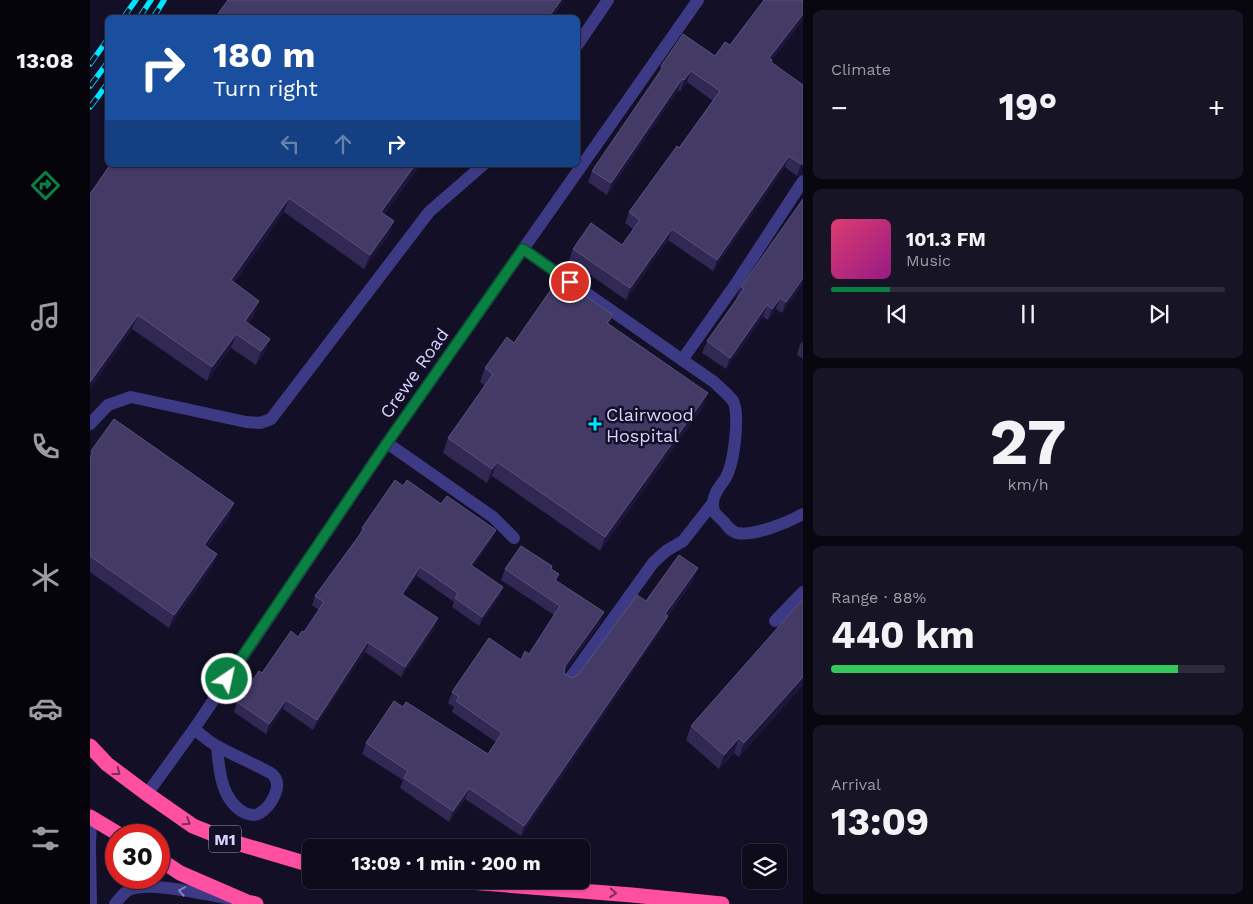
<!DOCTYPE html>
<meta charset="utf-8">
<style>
body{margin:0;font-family:"Work Sans",sans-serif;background:#171425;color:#f1f3f6;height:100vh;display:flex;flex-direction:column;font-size:19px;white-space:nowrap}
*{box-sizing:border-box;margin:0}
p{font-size:16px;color:#9b9ba3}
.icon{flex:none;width:28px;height:28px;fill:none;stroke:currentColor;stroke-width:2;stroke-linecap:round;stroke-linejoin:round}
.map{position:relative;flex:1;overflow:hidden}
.drawer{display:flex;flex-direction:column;gap:10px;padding:10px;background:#08060f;width:450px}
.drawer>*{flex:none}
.hud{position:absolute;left:15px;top:15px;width:475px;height:152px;border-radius:8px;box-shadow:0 1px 4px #0004,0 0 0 1px #2e2b3b;background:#1a4fa0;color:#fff;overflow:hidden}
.controls{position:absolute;left:652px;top:844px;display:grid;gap:10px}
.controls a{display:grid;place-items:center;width:45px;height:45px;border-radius:8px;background:#0e0b1c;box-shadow:0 1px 4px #0004,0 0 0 1px #2e2b3b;font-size:25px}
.speed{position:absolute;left:15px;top:824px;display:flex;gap:10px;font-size:25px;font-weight:700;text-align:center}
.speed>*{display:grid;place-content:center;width:65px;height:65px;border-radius:50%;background:#0e0b1c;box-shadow:0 1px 4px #0004,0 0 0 1px #2e2b3b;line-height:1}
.speed .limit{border:8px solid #d22;background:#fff;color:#111}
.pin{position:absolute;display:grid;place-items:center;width:42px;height:42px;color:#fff;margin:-21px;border:2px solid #fff;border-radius:50%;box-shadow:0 1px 5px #0007}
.me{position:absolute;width:55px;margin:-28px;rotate:34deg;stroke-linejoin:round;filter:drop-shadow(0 0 4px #0008)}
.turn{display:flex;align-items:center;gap:18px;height:105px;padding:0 25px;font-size:22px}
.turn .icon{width:65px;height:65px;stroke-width:2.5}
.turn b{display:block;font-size:35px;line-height:42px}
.lanes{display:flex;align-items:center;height:48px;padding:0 25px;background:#0003;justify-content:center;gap:25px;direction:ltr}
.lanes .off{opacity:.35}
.big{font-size:38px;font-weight:700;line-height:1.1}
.drawer .card{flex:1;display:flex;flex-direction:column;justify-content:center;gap:8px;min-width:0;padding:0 18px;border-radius:8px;background:#171425}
.drawer .dial{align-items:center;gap:0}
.dial b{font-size:65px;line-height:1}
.song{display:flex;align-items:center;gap:15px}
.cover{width:60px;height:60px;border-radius:8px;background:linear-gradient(135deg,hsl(340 70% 55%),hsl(310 70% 35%))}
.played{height:5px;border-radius:2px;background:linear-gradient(90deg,#0b8043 15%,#2e2b3b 15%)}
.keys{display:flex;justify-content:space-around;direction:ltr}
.heat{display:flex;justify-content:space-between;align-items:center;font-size:28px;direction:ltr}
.charge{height:8px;border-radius:4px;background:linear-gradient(90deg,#34c759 88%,#2e2b3b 0)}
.trip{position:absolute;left:212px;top:839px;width:288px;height:50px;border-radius:8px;background:#0e0b1c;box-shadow:0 1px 4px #0004,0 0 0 1px #2e2b3b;font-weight:700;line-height:50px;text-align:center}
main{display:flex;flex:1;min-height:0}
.menu{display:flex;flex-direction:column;width:90px;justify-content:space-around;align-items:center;background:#06040b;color:#9b9ba3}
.menu .icon{width:35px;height:35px}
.menu .selected{color:#0b8043}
.menu b{font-size:22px;color:#f1f3f6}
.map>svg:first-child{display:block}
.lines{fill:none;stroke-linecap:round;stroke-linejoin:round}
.minor{stroke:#3d3a85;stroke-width:12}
.highway{stroke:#ff4fa3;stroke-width:15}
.rail-casing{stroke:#00e5ff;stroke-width:5.5}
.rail{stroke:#130f26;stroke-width:4;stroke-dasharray:11;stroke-linecap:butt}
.wall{fill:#312854}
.shaded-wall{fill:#1d163a}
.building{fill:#433a66;stroke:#5a527e}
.oneway{stroke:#7d2c5e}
.oneway2{stroke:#837fbc}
.route-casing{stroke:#07532c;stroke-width:12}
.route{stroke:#0b8043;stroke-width:9}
.poi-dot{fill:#00e5ff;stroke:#130f26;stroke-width:2}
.labels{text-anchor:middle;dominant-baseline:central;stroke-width:5;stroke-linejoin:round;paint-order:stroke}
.shield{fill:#130f26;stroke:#9e99be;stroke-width:1}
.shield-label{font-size:16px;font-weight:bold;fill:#d9d4ff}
.street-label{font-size:18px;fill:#d9d4ff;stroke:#130f26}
.poi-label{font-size:18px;fill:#d9d4ff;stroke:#130f26;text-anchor:start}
</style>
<main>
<nav class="menu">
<b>13:08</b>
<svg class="icon selected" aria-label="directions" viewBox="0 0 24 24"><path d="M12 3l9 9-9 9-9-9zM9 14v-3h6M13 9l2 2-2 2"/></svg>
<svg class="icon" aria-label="music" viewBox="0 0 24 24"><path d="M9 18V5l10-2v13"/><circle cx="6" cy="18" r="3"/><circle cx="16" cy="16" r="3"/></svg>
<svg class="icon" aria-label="phone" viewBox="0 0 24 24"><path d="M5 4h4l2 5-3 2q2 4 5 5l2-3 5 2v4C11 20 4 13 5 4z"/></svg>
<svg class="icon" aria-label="climate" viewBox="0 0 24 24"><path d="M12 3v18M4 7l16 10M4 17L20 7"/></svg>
<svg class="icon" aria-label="car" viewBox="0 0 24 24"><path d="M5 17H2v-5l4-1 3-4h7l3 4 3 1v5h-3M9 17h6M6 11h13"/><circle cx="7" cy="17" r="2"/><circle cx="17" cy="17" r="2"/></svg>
<svg class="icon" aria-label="filters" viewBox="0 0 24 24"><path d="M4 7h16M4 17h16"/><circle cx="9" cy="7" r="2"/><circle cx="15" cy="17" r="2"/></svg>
</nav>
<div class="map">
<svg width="713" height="904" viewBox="0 0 713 904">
<rect width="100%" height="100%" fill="#130f26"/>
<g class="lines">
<g class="minor">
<path d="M488,44L518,0"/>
<path d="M433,249L624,382C630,388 638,394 643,401C650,414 644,459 638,473C634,484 624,489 623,503C622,512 627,515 633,521C638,526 639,531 647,533C665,536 697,523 713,514"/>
<path d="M592,360L645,285L713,181"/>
<path d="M0,424L18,405L41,397L156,422L170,423L181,419L339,212L393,165"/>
<path d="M297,443L403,517L424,538"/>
<path d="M685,621L713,592"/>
<path d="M478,681L563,563L576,551L593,541L622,504"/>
<path d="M104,729C112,735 120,743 129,747C143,755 158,761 173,769C176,771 181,772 183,775C194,786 180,807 170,813C166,816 160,815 155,813C131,801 129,770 127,746"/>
<path d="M57,794L104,729L297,443L608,0"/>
<path d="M0,846L1,818"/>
<path d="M0,850L1,904"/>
<path d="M25,904C29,899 33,893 39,890C58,880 120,896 143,899"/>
</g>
<g class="highway">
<path d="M0,746L17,764L57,794L103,826L143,842L221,865"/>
<path d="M0,817L30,835"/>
<path d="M69,859L90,873L157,902L166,904"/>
<path d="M353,880L542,895L632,904"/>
</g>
<g class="rail-casing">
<g id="rail">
<path d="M33,18L46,0"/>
<path d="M49,18L61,0"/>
<path d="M63,18L74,0"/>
<path d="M0,64L18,39"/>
<path d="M0,86L18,62"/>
<path d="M0,107L18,83"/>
</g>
</g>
<use href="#rail" class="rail"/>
</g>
<g class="wall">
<path d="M713,0V20L682,60L681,63L713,85V173L707,176L695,167L623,271L578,240L536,300L479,260L483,249L532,245L543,229L535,223L539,212L589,148L623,101L597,82L590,92L588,90L517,195L498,182L502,171L569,73L571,66L625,56L640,45Z"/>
<path d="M20,165H330L294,215L299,235L274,269L194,212L144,283L164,315L158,324L174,353L166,365L141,348L117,381L42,329L0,389V194Z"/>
<path d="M713,199V283L692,313L686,309L678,320L673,317L636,369L612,353L617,341L647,298H646L651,287Z"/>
<path d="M523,315L519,325L613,407L510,551L402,476L397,483L353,453L358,438L395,386L390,382L395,368L424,343Z"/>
<path d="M713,341V359L707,355L710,344Z"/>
<path d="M1,451L144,503L139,516L117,547L127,554L122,567L79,628L0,572V454Z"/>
<path d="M313,486L406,530L402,539L383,566L413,587L410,596L389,626L362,607L364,602L327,576L314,595L345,628L311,677L275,652L274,653L223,730L193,709L176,734L144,712L147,702L172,673L208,637L214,632L229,610L222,605L225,596L269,535L272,528Z"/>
<path d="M462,566L461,569L469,574L466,581L510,623L474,672V673L481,678L488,675L556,601L604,579L578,616L574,626L431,836L375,799L359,822L310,788L313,780L272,754L276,743L313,707L398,754L406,742L362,712L364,707L358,703L362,692L431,660L439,654L464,615L411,580L415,569Z"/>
<path d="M713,599V685L649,757L644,753L629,769L596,740L601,726Z"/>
</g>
<g class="shaded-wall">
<path d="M471,0H475L463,18H458Z"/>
<path d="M713,14V20L675,69L679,58Z"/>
<path d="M601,71L597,82L590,92L594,80Z"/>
<path d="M592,79L588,90L517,195L521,183Z"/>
<path d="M699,156L695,167L623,271L627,260Z"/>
<path d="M711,164H713V173L707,176Z"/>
<path d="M325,165H330L286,226L291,212Z"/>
<path d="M199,198L194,212L136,294L141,280Z"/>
<path d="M304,221L299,235L274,269L280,255Z"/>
<path d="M582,229L578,240L536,300L540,288Z"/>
<path d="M713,278V283L692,313L696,302Z"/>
<path d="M690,298L686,309L678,320L682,309Z"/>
<path d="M169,301L164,315L150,335L155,321Z"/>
<path d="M677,305L673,317L636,369L640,358Z"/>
<path d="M48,315L42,329L0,389V382Z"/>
<path d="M523,315L517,329V323Z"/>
<path d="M146,334L141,348L117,381L122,367Z"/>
<path d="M180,339L174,353L166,365L171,351Z"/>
<path d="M618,393L613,407L510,551L515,537Z"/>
<path d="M407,462L402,476L397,483L402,469Z"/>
<path d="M144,503L139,516L110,558L114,545Z"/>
<path d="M406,530L402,539L378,574L381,565Z"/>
<path d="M127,554L122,567L79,628L84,615Z"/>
<path d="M330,567L327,576L309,603L312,594Z"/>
<path d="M608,568L604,579L571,625L575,614Z"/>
<path d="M413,587L410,596L389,626L392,617Z"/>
<path d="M514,612L510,623L471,677L475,666Z"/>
<path d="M578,616L574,626L431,836L434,826Z"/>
<path d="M348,618L345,628L311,677L315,667Z"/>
<path d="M277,643H279L275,652L274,653L223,730L227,720Z"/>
<path d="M713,677V685L649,757L654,743Z"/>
<path d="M196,700L193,709L176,734L179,724Z"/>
<path d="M649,738L644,753L629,769L634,755Z"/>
<path d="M379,788L375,799L359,822L363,811Z"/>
</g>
<g class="building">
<path d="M138,0H471L458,18H125Z"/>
<path d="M674,0H713V14L679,58L682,60L681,62L713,85V164H711L699,156L627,260L582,229L540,288L483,249L501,223L532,245L550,220L539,212L587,146L589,148L630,91L601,71L594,80L592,79L521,183L502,171L573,67L571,66L593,34L625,56L635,42L640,45Z"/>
<path d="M20,165H325L291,212L304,221L280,255L199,198L141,280L169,301L155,321L180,339L171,351L146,334L122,367L48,315L0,382V194Z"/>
<path d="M713,199V278L696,302L690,298L682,309L677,305L640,358L617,341L654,289L651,287Z"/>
<path d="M469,278L523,315L517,323L618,393L515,537L407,462L402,469L358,438L403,374L395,368L417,337L424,343Z"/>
<path d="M24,419L144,503L114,545L127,554L84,615L0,556V458L3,453L1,451Z"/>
<path d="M305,480L313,486L317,480L351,504L357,496L406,530L381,565L413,587L392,617L365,598L368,593L330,567L312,594L348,618L315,667L279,643H277L227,720L196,700L179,724L147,702L169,671L172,673L201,631L208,637L212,631L214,632L234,602L225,596L274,529L272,528Z"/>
<path d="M431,546L462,566L461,569L469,574L465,580L514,612L475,666L474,673L481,678L488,675L547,595L556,601L589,555L608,568L575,614L578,616L434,826L379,788L363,811L314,778L318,771L276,743L304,701L313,707L316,702L398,754L412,733L366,701L369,697L362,692L399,638L431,660L435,651L439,654L470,606L415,569Z"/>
<path d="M713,599V677L654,743L649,738L634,755L601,726Z"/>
</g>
<defs><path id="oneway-chevron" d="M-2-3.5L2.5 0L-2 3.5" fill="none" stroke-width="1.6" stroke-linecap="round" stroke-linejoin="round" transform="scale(1.25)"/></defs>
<g class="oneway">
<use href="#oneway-chevron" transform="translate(27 772) rotate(38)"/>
<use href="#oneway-chevron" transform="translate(97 822) rotate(33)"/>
<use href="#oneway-chevron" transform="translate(523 893) rotate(4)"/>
</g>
<use class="oneway2" href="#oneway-chevron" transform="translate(92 891) rotate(-170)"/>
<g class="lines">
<g class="route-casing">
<path id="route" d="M137,679L297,443L433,249L480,282"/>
</g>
<use href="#route" class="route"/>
</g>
<path class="poi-dot" d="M502.5 416.5h5v5h5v5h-5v5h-5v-5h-5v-5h5z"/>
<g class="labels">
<rect class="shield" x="119" y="825.5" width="32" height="27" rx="4"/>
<g class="shield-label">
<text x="135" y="839">M1</text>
</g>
<g class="street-label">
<text transform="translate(324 373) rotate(-55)">Crewe Road</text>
</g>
<g class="poi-label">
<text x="516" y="414">Clairwood<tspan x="516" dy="21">Hospital</tspan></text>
</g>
</g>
</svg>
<div class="controls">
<a><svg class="icon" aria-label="layers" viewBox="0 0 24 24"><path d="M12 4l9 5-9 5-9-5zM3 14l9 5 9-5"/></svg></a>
</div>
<div class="speed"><div class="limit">30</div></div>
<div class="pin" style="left:480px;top:282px;background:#d93025"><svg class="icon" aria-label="arrive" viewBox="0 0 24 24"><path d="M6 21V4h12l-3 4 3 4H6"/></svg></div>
<svg class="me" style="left:137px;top:679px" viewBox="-20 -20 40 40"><circle r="17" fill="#0b8043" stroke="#fff" stroke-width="3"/><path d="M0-11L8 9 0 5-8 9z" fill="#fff"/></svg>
<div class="trip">13:09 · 1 min · 200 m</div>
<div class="hud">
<div class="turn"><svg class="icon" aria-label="right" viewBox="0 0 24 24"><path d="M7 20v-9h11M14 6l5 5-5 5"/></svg><div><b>180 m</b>Turn right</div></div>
<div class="lanes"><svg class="icon off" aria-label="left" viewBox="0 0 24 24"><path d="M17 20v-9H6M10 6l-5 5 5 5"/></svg><svg class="icon off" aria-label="ahead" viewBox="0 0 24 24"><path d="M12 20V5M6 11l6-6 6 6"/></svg><svg class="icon" aria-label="right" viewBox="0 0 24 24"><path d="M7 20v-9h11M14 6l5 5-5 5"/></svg></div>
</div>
</div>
<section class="drawer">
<div class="card"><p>Climate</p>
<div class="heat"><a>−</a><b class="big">19°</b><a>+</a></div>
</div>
<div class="card">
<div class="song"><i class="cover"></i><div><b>101.3 FM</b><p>Music</p></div></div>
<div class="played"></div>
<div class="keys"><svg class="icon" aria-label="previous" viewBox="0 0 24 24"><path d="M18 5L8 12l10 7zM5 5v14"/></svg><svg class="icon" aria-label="pause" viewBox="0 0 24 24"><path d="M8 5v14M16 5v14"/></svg><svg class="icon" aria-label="next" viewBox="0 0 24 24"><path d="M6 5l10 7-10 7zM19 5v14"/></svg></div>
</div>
<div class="card dial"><b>27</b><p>km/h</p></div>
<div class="card"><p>Range · 88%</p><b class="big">440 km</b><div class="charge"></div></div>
<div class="card"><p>Arrival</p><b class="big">13:09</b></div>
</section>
</main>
